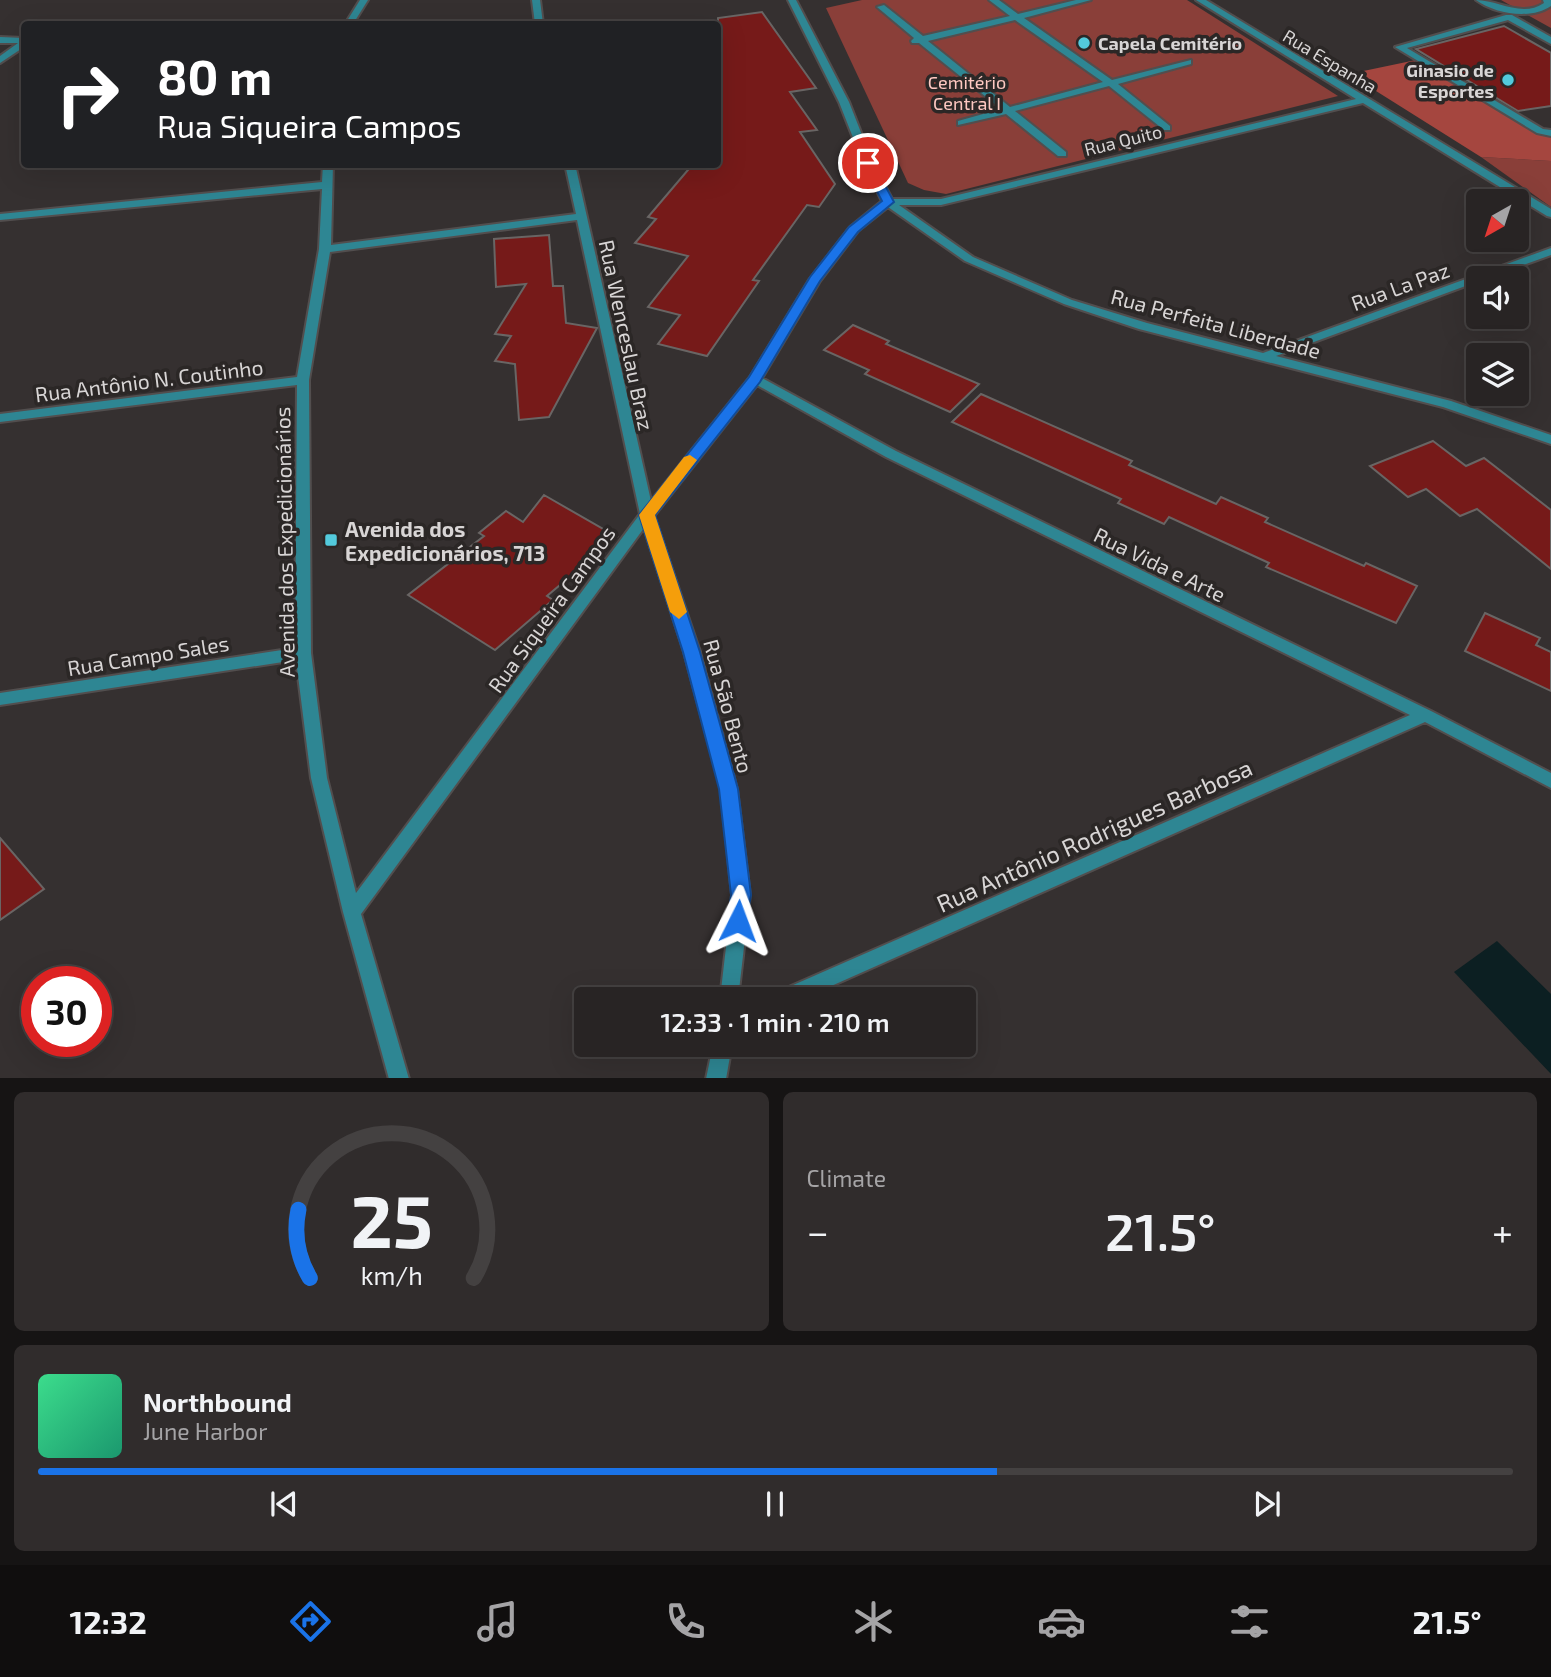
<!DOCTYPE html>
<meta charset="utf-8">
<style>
body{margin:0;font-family:"Exo 2",sans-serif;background:#302c2c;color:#f1f3f6;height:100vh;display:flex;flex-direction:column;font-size:26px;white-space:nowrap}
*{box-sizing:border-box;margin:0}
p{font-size:23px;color:#a5a4a6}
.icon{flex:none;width:38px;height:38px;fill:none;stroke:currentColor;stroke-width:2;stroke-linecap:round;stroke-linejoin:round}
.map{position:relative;height:1078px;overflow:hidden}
.sheet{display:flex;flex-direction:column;gap:14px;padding:14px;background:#161414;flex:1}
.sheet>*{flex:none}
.guide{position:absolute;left:21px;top:21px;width:700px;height:147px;border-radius:7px;box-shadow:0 7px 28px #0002,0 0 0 2px #444141;background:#202124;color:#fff;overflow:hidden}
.needle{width:46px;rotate:219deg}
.buttons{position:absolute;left:1466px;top:189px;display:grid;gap:14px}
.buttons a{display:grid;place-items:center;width:63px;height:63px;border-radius:7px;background:#282424;box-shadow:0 7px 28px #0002,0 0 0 2px #444141;font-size:35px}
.speed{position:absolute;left:21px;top:966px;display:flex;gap:14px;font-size:35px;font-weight:700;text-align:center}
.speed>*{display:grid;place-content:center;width:91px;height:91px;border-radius:50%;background:#282424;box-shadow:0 7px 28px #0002,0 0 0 2px #444141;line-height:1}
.speed .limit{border:10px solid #d22;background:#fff;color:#111}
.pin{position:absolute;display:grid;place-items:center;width:60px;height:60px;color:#fff;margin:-30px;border:4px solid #fff;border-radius:50%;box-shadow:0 2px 7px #0007}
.me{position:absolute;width:77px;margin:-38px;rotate:3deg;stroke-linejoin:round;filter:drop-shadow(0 0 5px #0008)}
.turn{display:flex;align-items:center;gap:24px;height:147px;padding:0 21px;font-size:32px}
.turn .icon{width:91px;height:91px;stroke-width:2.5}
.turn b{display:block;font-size:49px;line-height:60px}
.big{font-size:52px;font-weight:600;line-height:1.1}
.sheet .card{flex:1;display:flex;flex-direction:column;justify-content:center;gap:10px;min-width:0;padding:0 24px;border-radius:10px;background:#302c2c}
.sheet .dial{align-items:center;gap:0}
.dial svg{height:182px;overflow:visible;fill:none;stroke:#444141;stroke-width:7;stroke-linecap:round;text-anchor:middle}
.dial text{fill:#f1f3f6;stroke:none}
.song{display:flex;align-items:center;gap:21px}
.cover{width:84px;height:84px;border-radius:10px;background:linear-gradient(135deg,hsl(150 70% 55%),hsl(160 70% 35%))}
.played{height:7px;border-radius:4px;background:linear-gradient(90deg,#1a73e8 65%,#444141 65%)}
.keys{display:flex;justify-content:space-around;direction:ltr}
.heat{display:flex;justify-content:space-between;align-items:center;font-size:38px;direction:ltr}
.sheet .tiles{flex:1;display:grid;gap:14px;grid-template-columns:1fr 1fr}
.card:last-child{grid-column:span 2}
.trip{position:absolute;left:574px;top:987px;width:402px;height:70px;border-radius:7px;background:#282424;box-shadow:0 7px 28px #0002,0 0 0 2px #444141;font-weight:600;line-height:70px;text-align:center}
.menu{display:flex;height:112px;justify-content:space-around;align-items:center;background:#100e0e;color:#a5a4a6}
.menu .icon{width:49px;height:49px}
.menu .on{color:#1a73e8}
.menu b{font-size:32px;color:#f1f3f6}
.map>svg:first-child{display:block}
.green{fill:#8a3f39}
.forest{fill:#a5463f}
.water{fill:#0c1f22}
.building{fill:#761a19;stroke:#696564;stroke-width:2}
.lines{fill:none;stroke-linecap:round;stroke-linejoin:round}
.lane-casing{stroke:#524e4e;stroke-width:4}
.street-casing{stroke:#524e4e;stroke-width:4}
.lane{fill:#2e8693;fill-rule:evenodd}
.street{fill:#2e8693;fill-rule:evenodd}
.route{fill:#1a73e8;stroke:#114b97;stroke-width:2}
.slow{fill:#f59e0b}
.poi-dot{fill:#53cadc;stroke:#2b2726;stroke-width:2.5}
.labels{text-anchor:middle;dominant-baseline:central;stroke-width:7;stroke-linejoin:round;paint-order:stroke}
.far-poi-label{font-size:18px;font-weight:bold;fill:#d8d5d5;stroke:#2b2726;text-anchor:start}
.far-street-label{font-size:18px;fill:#d8d5d5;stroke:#2b2726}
.far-park-label{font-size:18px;fill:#fec8c1;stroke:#2b2726}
.street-label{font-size:21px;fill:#d8d5d5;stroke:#2b2726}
.poi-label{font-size:21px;font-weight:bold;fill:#d8d5d5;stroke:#2b2726;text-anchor:start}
.near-street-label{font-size:24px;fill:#d8d5d5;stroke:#2b2726}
</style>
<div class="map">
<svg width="1551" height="1079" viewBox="0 0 1551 1079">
<rect width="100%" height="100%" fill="#353030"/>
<g class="green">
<path d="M862,0H1187L1338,96L946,194L924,190L908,183L826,8Z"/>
<path d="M1501,0H1551V28Z"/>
<path d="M1481,157L1551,161V207Z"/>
</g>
<path class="forest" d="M1416,60L1532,131L1551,132V161L1481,157L1349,74Z"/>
<path class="water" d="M1497,941L1551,994V1074L1454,972Z"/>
<g class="building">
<path d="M762,12L816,88L790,92L817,130L800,132L835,184L819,207L807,205L753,280L759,281L707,356L658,344L680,315L648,307L688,256L635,243L656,219L648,217L693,164H718V18Z"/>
<path d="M1504,26L1551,53V106L1518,111L1416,49Z"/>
<path d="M549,235L553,286H563L566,323L597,328L549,417L519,420L515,364L495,361L511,336L495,334L526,284L496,287L494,239Z"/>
<path d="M853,325L889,341L886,344L979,384L950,412L865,374L869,370L824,350Z"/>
<path d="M981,394L1132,461L1129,465L1216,504L1221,497L1268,518L1265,522L1364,566L1366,563L1417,586L1396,623L1266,567L1269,563L1169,517L1164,524L1118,503L1121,499L952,422Z"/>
<path d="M1433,441L1466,466L1484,458L1551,510V569L1477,509L1460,516L1426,489L1408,497L1370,466Z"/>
<path d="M544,495L617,537L547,596L553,600L495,650L408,595L484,536L479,533L506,511L523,522Z"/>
<path d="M1485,613L1540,638L1536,645L1551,652V691L1465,651Z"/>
<path d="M0,838L44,889L0,920Z"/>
</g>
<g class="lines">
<g class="lane-casing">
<g id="lane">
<path d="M989,0H999L1018,14L1076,0H1091L1024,18L1112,80L1191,60V64L1118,84L1170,126V130H1164L1109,86L1015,111L1066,152V156H1058L1006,114L958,125V121L1001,109L919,43H912L911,41L914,38L877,7L884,5L923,36L1010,16ZM1015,20L1103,82L1010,107L928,41Z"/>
<path d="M1476,0C1498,0 1522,18 1544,3L1543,0H1551V6C1531,20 1495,14 1476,0Z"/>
</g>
</g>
<g class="street-casing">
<g id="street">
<path d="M360,0H368L353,24H345Z"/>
<path d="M532,0H540L543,24H535Z"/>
<path d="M788,0H796L849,102L873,163L892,199H941L1356,99L1196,0H1206L1551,209V217L1547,216L1363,103L941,205H899L973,257L1072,300L1147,323L1263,353L1551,248V255L1488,278H1479V281L1276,356L1451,401L1551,435V444L1443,407L1139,329L1064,304L965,261L888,207L858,231L820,281L762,378L896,451L1431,711L1551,773V788L1425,722L802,999H773L775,993L1410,715L886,457L757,385L654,516L700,652L737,789L750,895L738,999H720L732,895L721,789L684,652L644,528L361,914L409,1079H389L343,912L311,778L296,660L0,705V693L295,648L297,385L0,422V414L297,377L319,249L322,189L0,220V214L322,182L323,164H333L331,245L576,214L565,164H575L651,501L750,377L809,280L850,227L882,201L863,163L839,102ZM577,220L640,514L356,893L327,778L311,653L309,380L330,252Z"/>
<path d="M1506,15H1512L1551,37V44L1508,20L1407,48L1543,129L1551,130V136L1537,133L1395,47Z"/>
<path d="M0,37L24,38V47L0,63V56L18,43H0Z"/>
<path d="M713,1045H732L726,1079H706Z"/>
</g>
</g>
<use href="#lane" class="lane"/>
<use href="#street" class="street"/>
</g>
<path class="route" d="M864,161H872L894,202L858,232L820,281L760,382L655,515L700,652L738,789L751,895L745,928L738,931L731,928L728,921L731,895L719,789L683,652L639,515L749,377L810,277L849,227L882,201L862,163Z"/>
<path class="slow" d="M690,455L697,460L655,515L687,612L679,619L670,612L639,515L684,457Z"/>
<g class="poi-dot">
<circle cx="1084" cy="43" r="7"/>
<circle cx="1508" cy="80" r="7"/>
<rect x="324" y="533" width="14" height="14" rx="3.5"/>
</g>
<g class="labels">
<g class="far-poi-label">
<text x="1098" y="43">Capela Cemitério</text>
<text x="1494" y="70" text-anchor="end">Ginasio de<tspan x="1494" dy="21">Esportes</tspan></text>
</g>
<g class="far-street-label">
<text transform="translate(1330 61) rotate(31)">Rua Espanha</text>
<text transform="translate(1123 140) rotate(-14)">Rua Quito</text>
</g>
<g class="far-park-label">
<text x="967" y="82">Cemitério<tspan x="967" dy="21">Central I</tspan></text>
</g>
<g class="street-label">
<text transform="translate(1400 286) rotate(-20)">Rua La Paz</text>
<text transform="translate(1216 323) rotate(15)">Rua Perfeita Liberdade</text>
<text transform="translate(627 335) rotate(78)">Rua Wenceslau Braz</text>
<text transform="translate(149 380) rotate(-7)">Rua Antônio N. Coutinho</text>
<text transform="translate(284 542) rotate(-91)">Avenida dos Expedicionários</text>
<text transform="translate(1160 564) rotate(26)">Rua Vida e Arte</text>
<text transform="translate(551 609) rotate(-54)">Rua Siqueira Campos</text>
<text transform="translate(148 655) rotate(-9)">Rua Campo Sales</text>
<text transform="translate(729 706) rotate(75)">Rua São Bento</text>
</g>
<g class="poi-label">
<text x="345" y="528">Avenida dos<tspan x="345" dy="24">Expedicionários, 713</tspan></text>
</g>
<g class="near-street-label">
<text transform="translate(1094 835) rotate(-24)">Rua Antônio Rodrigues Barbosa</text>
</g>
</g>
</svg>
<div class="buttons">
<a><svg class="needle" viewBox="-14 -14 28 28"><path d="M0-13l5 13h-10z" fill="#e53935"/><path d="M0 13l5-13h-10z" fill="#a5a4a6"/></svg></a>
<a><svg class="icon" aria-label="sound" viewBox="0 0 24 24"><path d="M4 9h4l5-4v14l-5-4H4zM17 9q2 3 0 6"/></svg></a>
<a><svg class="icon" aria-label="layers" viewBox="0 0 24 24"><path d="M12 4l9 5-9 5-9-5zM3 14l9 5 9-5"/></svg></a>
</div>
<div class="speed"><div class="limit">30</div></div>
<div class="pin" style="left:868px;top:163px;background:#d93025"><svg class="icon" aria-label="arrive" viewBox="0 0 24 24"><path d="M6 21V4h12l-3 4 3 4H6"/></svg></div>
<svg class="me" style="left:738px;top:921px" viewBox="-20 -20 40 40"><path d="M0-17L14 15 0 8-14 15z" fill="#1a73e8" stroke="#fff" stroke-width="4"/></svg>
<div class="trip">12:33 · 1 min · 210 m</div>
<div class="guide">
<div class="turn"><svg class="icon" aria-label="right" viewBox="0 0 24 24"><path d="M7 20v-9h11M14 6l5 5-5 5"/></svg><div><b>80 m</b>Rua Siqueira Campos</div></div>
</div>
</div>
<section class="sheet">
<div class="tiles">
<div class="card dial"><svg viewBox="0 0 100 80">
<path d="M14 69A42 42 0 1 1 86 69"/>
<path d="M14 69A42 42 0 0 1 9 39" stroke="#1a73e8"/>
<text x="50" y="56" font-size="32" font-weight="700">25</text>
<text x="50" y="72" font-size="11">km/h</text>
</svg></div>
<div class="card"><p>Climate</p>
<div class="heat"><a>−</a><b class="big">21.5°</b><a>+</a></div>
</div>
<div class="card">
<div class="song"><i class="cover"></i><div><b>Northbound</b><p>June Harbor</p></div></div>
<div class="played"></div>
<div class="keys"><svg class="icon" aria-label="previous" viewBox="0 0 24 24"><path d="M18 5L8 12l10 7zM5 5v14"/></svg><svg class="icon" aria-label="pause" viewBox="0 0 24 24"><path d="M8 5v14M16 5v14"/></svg><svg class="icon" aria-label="next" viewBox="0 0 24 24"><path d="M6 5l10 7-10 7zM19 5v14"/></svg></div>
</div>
</div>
</section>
<nav class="menu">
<b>12:32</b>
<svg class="icon on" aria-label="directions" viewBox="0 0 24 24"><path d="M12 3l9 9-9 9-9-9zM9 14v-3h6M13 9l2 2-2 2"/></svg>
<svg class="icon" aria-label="music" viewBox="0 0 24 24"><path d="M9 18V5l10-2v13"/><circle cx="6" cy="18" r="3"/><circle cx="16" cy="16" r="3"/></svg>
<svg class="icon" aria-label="phone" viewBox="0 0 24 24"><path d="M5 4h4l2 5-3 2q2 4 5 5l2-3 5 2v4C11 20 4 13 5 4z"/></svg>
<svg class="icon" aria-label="climate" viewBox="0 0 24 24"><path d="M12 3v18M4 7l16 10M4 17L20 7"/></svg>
<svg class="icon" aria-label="car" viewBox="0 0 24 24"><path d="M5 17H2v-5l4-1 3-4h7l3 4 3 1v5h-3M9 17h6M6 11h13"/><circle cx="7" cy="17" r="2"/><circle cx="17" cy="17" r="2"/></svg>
<svg class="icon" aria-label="filters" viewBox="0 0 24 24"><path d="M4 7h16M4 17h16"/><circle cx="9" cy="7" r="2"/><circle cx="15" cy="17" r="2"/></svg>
<b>21.5°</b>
</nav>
